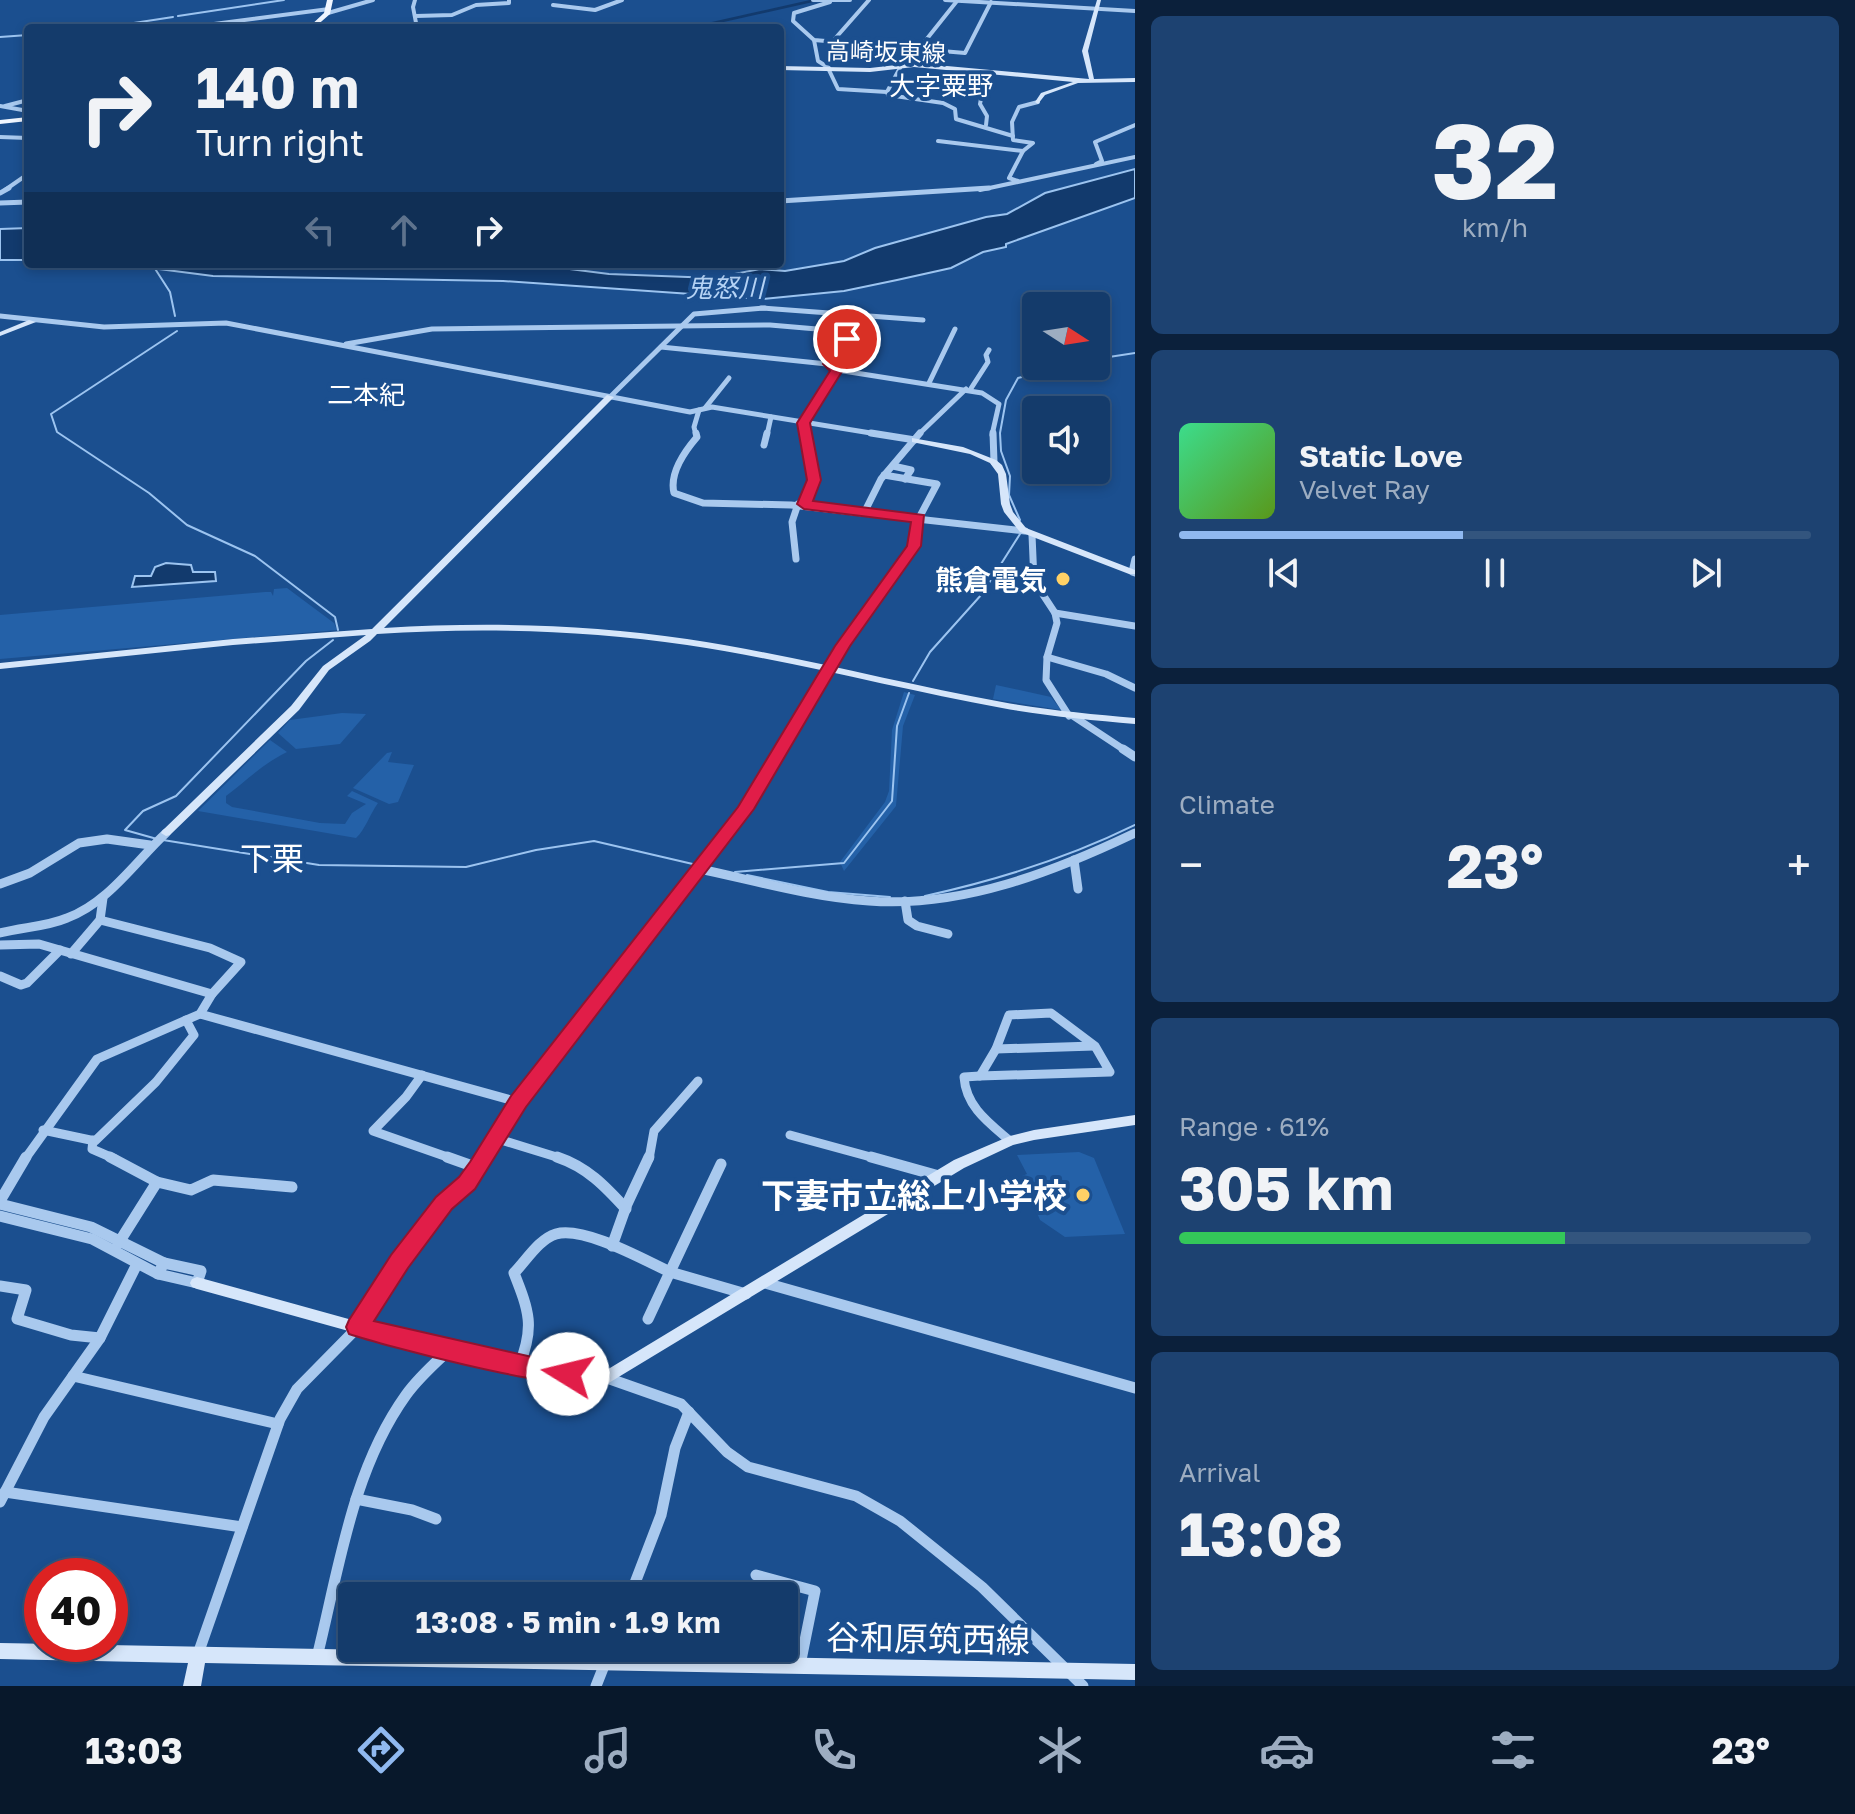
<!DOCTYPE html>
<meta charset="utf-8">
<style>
body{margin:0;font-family:"Golos Text","Noto Sans JP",sans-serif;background:#1d4271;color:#f1f3f6;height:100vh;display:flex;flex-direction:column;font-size:30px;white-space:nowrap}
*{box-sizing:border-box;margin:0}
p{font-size:26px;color:#9dadc1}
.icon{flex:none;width:44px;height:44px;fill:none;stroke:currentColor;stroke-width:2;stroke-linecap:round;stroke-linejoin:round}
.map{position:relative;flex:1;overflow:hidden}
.panel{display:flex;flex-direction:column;gap:16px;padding:16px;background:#0b203b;width:720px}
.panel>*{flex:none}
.top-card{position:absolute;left:24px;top:24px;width:760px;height:244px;border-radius:8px;box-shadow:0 4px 12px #0003,0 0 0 2px #33557e;background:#143b6b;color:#f1f3f6;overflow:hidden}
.needle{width:52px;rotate:102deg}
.controls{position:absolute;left:1022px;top:292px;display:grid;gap:16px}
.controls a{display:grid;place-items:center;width:88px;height:88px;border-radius:8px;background:#143b6b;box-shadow:0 4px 12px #0003,0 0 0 2px #33557e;font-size:40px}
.speed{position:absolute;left:24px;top:1558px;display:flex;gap:16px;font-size:40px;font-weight:700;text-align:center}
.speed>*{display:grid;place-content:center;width:104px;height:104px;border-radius:50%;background:#143b6b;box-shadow:0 4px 12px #0003,0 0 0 2px #33557e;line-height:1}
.speed .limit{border:12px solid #d22;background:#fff;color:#111}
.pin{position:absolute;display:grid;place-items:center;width:68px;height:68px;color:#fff;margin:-34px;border:4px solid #fff;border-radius:50%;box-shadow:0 2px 8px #0007}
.me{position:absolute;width:88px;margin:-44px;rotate:279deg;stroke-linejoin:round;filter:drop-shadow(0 0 6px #0008)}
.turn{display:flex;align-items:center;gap:28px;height:168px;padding:0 40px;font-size:36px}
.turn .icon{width:104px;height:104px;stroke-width:2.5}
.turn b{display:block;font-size:56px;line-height:68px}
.lanes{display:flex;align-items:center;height:76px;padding:0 40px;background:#0003;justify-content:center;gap:40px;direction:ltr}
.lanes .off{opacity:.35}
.big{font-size:60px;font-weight:700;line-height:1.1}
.panel .card{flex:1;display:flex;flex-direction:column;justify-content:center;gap:12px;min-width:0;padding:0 28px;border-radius:12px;background:#1d4271}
.panel .dial{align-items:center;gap:0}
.dial b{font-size:104px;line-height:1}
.song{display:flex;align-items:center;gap:24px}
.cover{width:96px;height:96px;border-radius:12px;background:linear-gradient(135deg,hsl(150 70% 55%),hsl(90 70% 35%))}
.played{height:8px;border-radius:4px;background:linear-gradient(90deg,#90b9f0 45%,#33557e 45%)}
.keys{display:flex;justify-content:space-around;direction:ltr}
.heat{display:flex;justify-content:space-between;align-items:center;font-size:44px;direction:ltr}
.charge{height:12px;border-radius:6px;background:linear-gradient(90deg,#34c759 61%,#33557e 0)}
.trip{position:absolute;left:338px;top:1582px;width:460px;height:80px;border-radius:8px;background:#143b6b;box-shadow:0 4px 12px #0003,0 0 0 2px #33557e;font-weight:700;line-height:80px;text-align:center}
.tab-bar{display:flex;height:128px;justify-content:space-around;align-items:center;background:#08182b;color:#9dadc1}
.tab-bar .icon{width:56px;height:56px}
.tab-bar .selected{color:#90b9f0}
.tab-bar b{font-size:36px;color:#f1f3f6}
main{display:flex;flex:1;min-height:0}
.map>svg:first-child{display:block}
.green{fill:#2461a8}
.water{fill:#123a6d;stroke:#9cc4f0;stroke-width:2}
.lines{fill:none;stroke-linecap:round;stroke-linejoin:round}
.stream{stroke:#9cc4f0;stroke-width:2}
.river{fill:#123a6d;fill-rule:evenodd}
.street-far4{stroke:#a9c9ee;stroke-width:4}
.street-far3{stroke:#a9c9ee;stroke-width:5}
.street-far2{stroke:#a9c9ee;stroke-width:7}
.street-far1{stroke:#a9c9ee;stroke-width:9}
.street{stroke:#a9c9ee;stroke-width:11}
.secondary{fill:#d6e6fa;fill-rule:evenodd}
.primary{fill:#f0f6ff;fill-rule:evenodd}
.route{fill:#e11d48;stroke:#92132f;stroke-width:2}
.poi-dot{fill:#ffd166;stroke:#1b4f8f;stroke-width:3}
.labels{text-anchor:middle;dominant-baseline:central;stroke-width:8;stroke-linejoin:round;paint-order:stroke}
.far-street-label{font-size:24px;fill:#fff;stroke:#1b4f8f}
.far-quarter-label{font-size:26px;fill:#fff;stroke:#1b4f8f}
.far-water-label{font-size:26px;font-style:italic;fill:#b5d3f5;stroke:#1b4f8f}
.poi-label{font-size:28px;font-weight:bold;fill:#fff;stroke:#1b4f8f;text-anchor:end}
.quarter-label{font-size:32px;fill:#fff;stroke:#1b4f8f}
.near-poi-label{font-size:34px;font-weight:bold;fill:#fff;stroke:#1b4f8f;text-anchor:end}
.near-street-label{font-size:34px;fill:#fff;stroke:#1b4f8f}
</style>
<main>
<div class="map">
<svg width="1135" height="1686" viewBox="0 0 1135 1686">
<rect width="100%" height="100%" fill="#1b4f8f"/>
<g class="green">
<path d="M287,588L334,623L337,630L0,659V615L265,592H271L273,596L274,589Z"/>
<path d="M996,685L1051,697L1061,710L993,699Z"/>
<path d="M904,692L915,695L903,726L896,806L844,871L840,862L885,802L889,791L892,730Z"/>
<path d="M342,713L366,714L340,744L296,749L278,733L290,720Z"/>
<path d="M270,740L287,752C264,763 247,780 226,796V803L232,807L320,823L345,824L352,813L366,804L347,796L352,791L378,803C370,814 365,830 356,838L198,811Z"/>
<path d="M392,752L388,762L414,765L398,802L389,804L353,788L387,753Z"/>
<path d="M1079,1152L1094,1158L1125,1234L1065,1237L1040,1220L1022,1176L1027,1174L1017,1155Z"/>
</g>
<g class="water">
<path d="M1135,169V198L1006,244V247L983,252L951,268L897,280L844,291L763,299L503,281L213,276L120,264H530L609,274L714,278L760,269L785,271L844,261L875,248L986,217L1007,214L1045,193Z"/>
<path d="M28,228V260H0V229Z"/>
<path d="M166,563L191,565L193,572H215L216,581L132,587L135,576H151L155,567Z"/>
</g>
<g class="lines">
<g class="stream">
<path d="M178,16L284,0"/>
<path d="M101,28L173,17"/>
<path d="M0,37L28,35"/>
<path d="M152,264L170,292L175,316"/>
<path d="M177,331L51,414L57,432L149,493L187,525L255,556L335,617L338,630"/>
<path d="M1096,359L1135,353"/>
<path d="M1020,520L1009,495L1010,476L1001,451L1000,433L1006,400L1018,378L1064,366"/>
<path d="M913,681L930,652L982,594L1020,534"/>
<path d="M157,839L125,830L143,811L176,796L306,661L333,640"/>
<path d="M163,840L319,865L466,867L536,850L594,841L697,865"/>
<path d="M735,872L844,863L892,801L897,726L909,693"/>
<path d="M747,875L828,892L890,897"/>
<path d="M925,896C998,880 1068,858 1135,825"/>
</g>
<path class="river" d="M810,0H822L697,28H685Z"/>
<g class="street-far4">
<path d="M415,0L413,7L417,28"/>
<path d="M813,0H850"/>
<path d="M945,0L1135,11"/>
<path d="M830,2L794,13L793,21L814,40L965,53L991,2"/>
<path d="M553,5L595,10L622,0"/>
<path d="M328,13L373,0"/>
<path d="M416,16L452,15L476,5L509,3V0"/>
<path d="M191,27L329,9"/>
<path d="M814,40L818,61L829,68"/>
<path d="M832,42L869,0"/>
<path d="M906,65L957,1"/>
<path d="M828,68L838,89L887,92L888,95L943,103L955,109L956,119L1013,136"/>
<path d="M986,72L980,104L987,116L986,125"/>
<path d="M887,92L901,66"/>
<path d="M0,106L28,111"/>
<path d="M5,106L28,100"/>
<path d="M0,137L28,138"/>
<path d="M938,141L1023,151L1009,178L1018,181"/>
<path d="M1023,151L1033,143L1013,140L1012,122L1019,107L1038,102"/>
<path d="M1096,164L1102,161L1095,142L1135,125"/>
<path d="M5,190L28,174"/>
<path d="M980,190L1135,157"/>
</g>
<g class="street-far3">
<path d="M0,193L9,188"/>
<path d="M780,201L989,188"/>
<path d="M0,203L28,202"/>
<path d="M761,308L923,320"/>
<path d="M0,316L104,327L226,323L690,412L712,407L883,435"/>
<path d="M346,344L432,329L770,325L852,332"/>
<path d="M661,347L827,364L837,370L982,393L999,404L992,435"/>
<path d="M830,364L852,332"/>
<path d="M929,383L955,329"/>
<path d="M970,390L988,362L986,355L989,350"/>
<path d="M610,397L694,314L765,308"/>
<path d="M705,408L729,378"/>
<path d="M696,435L694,427L699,410"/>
<path d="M767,435L771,417"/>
<path d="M805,435L803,423L837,370"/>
<path d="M918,435L966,389"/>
</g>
<g class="street-far2">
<path d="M696,433L697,437C685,451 669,473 674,493L703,503L791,505L1025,531"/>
<path d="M871,433L915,440"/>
<path d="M993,433L994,462"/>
<path d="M764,445L767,433"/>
<path d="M893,466L911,470L905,479"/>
<path d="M804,504L814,480L805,433"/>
<path d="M865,511L881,479L920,433"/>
<path d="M1032,535L1034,581L1055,613L1057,623L1047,657L1046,680L1069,716"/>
<path d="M796,559L792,522L798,504"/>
<path d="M1135,559L1132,572L1135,573"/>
<path d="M1055,613L1135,626"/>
<path d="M1047,657L1106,674L1135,688"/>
<path d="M1073,716L1126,751"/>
<path d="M780,751L843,646L890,576L911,551L919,518L937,484L884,475"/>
</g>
<g class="street-far1">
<path d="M1123,749L1135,757"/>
<path d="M1074,860L1078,889"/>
<path d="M700,869C756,881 812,897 869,901C962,908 1053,872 1135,833"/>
<path d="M0,884L30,873L79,843L107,839L150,845"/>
<path d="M905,901L908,920L917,926L948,934"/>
<path d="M100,920L210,948L241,962L212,994"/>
<path d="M0,933C22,927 46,927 67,918C108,903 135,862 166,833"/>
<path d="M0,945L39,944L212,994L200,1014L97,1059L25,1159"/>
<path d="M71,954L100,920L103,898"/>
<path d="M0,976L21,985L27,983L60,950"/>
<path d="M1051,1013L1095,1046L1110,1072L980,1076L996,1049L1009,1015Z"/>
<path d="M200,1014L518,1102"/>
<path d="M996,1049L1094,1046"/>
<path d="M422,1075L406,1097L373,1131L453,1159"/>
<path d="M980,1076L964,1077C966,1107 989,1123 1010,1141"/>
<path d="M43,1130L95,1141L156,1082L194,1035L186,1020"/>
<path d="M790,1135L878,1159"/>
<path d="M498,1139L563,1159"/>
<path d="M93,1140L92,1149L115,1159"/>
<path d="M484,1159L518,1102L745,809L781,749"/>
<path d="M649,1159L654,1131L698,1081"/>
</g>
<g class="street">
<path d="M110,1157L157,1182L118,1244"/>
<path d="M447,1157L478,1168"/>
<path d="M557,1157C587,1167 605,1186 626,1209"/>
<path d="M871,1157L939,1176"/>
<path d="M721,1164L670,1272L746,1294"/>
<path d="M157,1182L191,1190L213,1180L292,1187"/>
<path d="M0,1201L26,1157"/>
<path d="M0,1204L91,1227L164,1263"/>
<path d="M0,1216L92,1239L158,1274"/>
<path d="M612,1246L627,1204L649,1157"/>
<path d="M164,1263L201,1271L197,1283L158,1274Z"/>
<path d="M765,1283L1135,1388"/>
<path d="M0,1286L26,1290L17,1319L71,1335L100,1338"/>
<path d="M519,1366C535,1327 529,1311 514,1273C526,1261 539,1239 556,1234C584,1226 644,1260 670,1272L648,1319"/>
<path d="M73,1376L278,1424"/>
<path d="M607,1378L681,1404L727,1452L748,1467L856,1496L900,1521L982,1587L1083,1686"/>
<path d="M5,1492L242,1527"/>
<path d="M356,1499L412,1510L436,1519"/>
<path d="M0,1502L44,1417L100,1338L137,1264"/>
<path d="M756,1575L815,1591L800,1665"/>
<path d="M630,1596L661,1515L675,1448L689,1412"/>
<path d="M198,1654L280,1419L297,1389L358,1327L400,1261L444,1203L467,1183L485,1157"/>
<path d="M317,1657C339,1569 352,1470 406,1395C418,1378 434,1364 449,1350"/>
<path d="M596,1686L611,1648"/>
</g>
<g class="secondary">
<path d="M1097,0H1101L1088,51L1094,79L1135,78V82L1078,83L1045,95L1038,104L1035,102L1041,93L1073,82L914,67L870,72L780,70V66L870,68L914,63L1089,79L1082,51Z"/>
<path d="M29,320L36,322L0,336V332Z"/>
<path d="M607,395L614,397L384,628C484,622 587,624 687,639C793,655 897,683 1002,702C1046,710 1091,714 1135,718V724C1091,720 1046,716 1002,708C897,689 793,661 687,645C585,630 480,627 377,634L370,641L329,670L299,710L170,835L166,836L161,833L162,831L291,706L323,666L366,635L233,645L0,669V663L233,639L372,629Z"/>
<path d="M912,438L963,447L996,460L1002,465L1006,474L1010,504L1013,512L1026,528L1135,570V574H1129L1020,532L1004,512L1001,504L998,474L990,463L970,454L912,442Z"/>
<path d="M1135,1115V1125L1034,1140L1013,1145L964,1168L607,1384L519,1372L381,1340L197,1289L192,1287L190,1283L192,1279L197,1277L381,1328L519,1360L605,1371L954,1160L1010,1136L1034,1130Z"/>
<path d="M0,1643L1135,1664V1680L205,1663L201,1686H183L188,1663L0,1659Z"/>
</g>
<g class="primary">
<path d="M327,0H333L330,14L314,28H308L324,13Z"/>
<path d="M28,117V121L0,124V120Z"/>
</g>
</g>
<path class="route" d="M843,336L853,339L836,363L843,370L810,423L821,480L813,501L924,515L921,546L850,646L754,809L526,1107L475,1189L452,1209L408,1268L374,1321L576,1367L580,1374L576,1381C552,1390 382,1345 349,1334L346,1327L349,1320L391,1255L436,1197L459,1177L470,1162L511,1096L738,807L835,646L907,546L911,522L804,509L797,504L807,480L797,423L830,371L823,364Z"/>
<g class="poi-dot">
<circle cx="1063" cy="579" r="8"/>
<circle cx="1083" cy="1195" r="8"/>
</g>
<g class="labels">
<g class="far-street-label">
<text transform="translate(886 51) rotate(1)">高崎坂東線</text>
</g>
<g class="far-quarter-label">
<text x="941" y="85">大字粟野</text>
<text x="366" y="394">二本紀</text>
</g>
<g class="far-water-label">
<text x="725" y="287">鬼怒川</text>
</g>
<g class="poi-label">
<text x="1047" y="579">熊倉電気</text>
</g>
<g class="quarter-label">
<text x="272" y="858">下栗</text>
</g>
<g class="near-poi-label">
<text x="1067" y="1195">下妻市立総上小学校</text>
</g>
<g class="near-street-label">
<text transform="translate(928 1638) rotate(1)">谷和原筑西線</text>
</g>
</g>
</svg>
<div class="controls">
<a><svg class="needle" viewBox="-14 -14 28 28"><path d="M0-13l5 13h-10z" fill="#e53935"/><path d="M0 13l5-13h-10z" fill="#9dadc1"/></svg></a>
<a><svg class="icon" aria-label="sound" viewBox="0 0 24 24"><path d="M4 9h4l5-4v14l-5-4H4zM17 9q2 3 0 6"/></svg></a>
</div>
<div class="speed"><div class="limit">40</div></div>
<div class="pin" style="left:847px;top:339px;background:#d93025"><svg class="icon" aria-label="arrive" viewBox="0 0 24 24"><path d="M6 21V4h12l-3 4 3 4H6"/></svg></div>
<svg class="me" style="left:568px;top:1374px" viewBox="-20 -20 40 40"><circle r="19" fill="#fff"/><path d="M0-13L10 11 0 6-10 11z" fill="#e11d48"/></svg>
<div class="trip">13:08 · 5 min · 1.9 km</div>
<div class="top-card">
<div class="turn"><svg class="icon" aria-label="right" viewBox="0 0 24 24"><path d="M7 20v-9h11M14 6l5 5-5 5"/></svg><div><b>140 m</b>Turn right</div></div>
<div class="lanes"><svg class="icon off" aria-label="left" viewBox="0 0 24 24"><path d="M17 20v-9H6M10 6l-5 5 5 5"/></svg><svg class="icon off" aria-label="ahead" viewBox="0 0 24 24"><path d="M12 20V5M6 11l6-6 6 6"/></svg><svg class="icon" aria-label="right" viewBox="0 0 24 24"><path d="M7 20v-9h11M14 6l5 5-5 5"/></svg></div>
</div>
</div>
<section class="panel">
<div class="card dial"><b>32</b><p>km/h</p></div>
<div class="card">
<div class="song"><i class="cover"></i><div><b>Static Love</b><p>Velvet Ray</p></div></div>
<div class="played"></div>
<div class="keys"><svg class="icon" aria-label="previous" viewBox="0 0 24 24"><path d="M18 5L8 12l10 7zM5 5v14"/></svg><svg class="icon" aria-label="pause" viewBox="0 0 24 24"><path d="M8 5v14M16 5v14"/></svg><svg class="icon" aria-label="next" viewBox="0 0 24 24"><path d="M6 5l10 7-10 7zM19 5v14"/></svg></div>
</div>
<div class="card"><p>Climate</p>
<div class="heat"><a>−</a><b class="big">23°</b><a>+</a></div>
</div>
<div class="card"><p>Range · 61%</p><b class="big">305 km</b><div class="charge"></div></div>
<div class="card"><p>Arrival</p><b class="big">13:08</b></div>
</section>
</main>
<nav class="tab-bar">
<b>13:03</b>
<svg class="icon selected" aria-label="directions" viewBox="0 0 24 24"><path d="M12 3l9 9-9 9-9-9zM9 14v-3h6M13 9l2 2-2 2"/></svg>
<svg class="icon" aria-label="music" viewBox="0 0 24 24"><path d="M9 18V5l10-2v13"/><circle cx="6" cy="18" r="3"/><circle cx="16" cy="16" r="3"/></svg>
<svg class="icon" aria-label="phone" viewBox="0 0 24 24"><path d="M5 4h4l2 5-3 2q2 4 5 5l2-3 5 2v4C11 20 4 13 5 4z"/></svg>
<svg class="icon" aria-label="climate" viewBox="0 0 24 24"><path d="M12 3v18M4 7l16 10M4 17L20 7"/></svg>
<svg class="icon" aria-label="car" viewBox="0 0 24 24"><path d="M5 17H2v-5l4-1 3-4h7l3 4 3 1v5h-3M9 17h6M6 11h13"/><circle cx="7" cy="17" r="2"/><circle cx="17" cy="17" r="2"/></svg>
<svg class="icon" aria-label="filters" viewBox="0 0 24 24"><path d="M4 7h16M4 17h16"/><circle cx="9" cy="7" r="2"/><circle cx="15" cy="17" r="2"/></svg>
<b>23°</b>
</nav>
